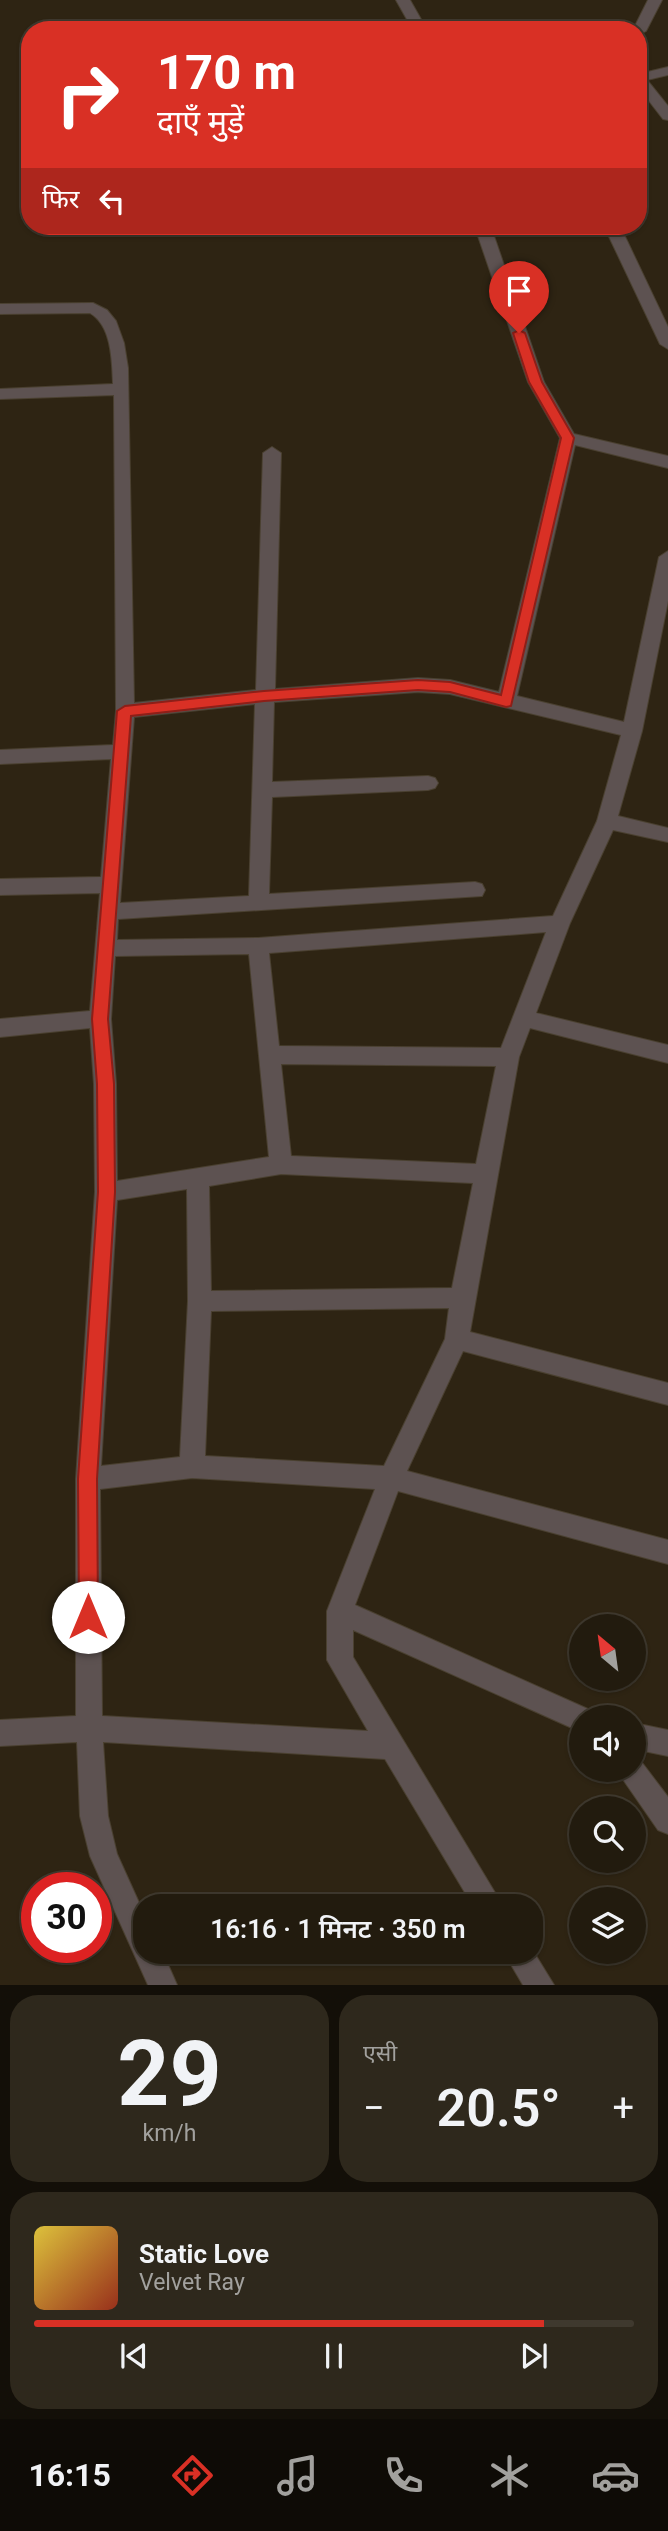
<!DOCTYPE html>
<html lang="hi">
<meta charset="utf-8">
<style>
body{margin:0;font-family:Roboto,"Noto Sans Devanagari",sans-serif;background:#2e281c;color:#f1f3f6;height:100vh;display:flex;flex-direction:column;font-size:26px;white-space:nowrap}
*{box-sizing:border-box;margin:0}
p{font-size:23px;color:#a2a19e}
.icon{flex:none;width:38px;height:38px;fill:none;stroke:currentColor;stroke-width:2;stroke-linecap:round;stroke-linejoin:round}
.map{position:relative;height:1985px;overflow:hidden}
.drawer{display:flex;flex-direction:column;gap:10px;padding:10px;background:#130f08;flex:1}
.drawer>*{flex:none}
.banner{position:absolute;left:21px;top:21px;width:626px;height:214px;border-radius:28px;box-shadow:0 2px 5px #0004,0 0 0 2px #3f392e;background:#d93025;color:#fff;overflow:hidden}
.needle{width:46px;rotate:331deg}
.tools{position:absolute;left:569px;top:1614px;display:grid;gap:14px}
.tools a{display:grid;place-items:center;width:77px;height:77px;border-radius:50%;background:#221b0e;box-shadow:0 2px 5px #0004,0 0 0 2px #3f392e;font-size:35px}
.speed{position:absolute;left:21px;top:1872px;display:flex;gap:14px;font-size:35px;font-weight:700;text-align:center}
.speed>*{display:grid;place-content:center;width:91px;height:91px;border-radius:50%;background:#221b0e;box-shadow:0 2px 5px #0004,0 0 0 2px #3f392e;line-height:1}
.speed .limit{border:10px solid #d22;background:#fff;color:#111}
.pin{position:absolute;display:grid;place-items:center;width:60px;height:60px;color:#fff;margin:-72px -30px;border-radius:50% 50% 50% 0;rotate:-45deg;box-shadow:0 0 7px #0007}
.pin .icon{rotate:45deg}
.me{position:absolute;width:77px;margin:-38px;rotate:0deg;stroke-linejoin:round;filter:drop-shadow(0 0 5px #0008)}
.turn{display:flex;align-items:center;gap:24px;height:147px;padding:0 21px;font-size:32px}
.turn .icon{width:91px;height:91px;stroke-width:2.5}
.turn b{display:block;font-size:49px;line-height:60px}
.then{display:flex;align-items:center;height:66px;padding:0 21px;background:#0003;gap:14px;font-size:26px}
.big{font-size:52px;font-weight:600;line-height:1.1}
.drawer .card{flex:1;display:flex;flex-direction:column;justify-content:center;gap:10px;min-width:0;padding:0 24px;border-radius:28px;background:#2e281c}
.drawer .dial{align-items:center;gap:0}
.dial b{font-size:91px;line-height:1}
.song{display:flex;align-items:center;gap:21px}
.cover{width:84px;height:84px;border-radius:10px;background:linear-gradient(135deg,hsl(50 70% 55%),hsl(10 70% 35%))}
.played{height:7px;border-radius:4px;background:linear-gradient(90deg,#d93025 85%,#3f392e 85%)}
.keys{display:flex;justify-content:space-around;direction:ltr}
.heat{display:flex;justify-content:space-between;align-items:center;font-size:38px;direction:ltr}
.drawer .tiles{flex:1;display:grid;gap:10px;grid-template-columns:1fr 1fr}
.card:last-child{grid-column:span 2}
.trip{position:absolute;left:133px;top:1894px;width:410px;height:70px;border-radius:28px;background:#221b0e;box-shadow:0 2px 5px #0004,0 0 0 2px #3f392e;font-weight:600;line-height:70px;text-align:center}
.tabs{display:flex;height:112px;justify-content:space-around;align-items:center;background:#0e0b06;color:#a2a19e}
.tabs .icon{width:49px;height:49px}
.tabs .on{color:#d93025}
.tabs b{font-size:32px;color:#f1f3f6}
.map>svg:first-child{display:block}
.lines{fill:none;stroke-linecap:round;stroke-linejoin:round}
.minor-casing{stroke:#4a4030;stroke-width:2}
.minor{fill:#5d5251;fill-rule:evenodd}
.route{fill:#d93025;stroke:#8d1f18;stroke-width:2}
</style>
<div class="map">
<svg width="668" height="1985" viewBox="0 0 668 1985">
<rect width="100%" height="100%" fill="#2e2413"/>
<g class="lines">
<g class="minor-casing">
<g id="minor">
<path d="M396,0H410L427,30H413Z"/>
<path d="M648,0H662L646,31L639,35V30H633Z"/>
<path d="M668,67V75L647,80L668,106V120L663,119L639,88V74Z"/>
<path d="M604,226H620L668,327V349L660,344Z"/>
<path d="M486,231L494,236L544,382L574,434L668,456V468L575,445L517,696L624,722L659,557L668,551V601L642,731L618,816L668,828V842L613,830L570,923L536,1013L668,1045V1063L530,1028L519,1057L470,1332L668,1383V1405L463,1351L407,1471L668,1540V1564L398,1491L355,1605L590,1710L593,1717H581V1732L353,1630V1657L503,1906H473L385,1759L103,1742L108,1816L117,1854L145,1916V1951H162L177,1985H148L90,1856L80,1816L77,1742L0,1746V1720L76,1716V1479L95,1192L94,1084L90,1028L0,1037V1019L90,1011L100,893L0,895V879L101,877L111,759L0,764V750L113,745L116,711L114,395L0,399V389L113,384C112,361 112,326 90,313L0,314V304L93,303L107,310L116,321L124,343L128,368L134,703L256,690L263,453L272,447L281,453L275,689L418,678L450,680L499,692L560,438L528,382L478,236ZM418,692L450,694L621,735L597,821L553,916L258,938L117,940L118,919L482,896L485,890L482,884L475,882L269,894L272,797L428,790L435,788L438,783L435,778L428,776L272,782L274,702ZM255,704L249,896L120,903L134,717ZM546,932L501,1048L279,1046L269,953ZM249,954L269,1157L117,1181L116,1084L111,1019L115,956ZM281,1064L496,1066L476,1164L291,1156ZM281,1174L473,1183L452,1288L211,1291L209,1186ZM187,1189L188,1301L180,1457L101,1466L117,1200ZM449,1308L445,1339L384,1466L205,1456L211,1311ZM192,1478L375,1489L327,1611V1660L368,1731L102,1716L100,1489Z"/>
<path d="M634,1723L668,1730V1756L634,1749Z"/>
<path d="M634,1757L640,1760L668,1797V1834L658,1830L622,1778L618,1769H634Z"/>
<path d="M530,1946L554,1985H523L503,1951H530Z"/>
</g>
</g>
<use href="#minor" class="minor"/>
</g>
<path class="route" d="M519,330L525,333L542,382L574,438L511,706L506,707L450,692L418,690L264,701L131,716L108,1019L114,1084L115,1192L97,1479L98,1617L95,1624L88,1627L82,1624L79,1617L78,1479L98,1192L97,1084L92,1019L117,711L125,706L264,691L418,680L450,682L501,695L561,438L529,382L513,333Z"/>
</svg>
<div class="tools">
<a><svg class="needle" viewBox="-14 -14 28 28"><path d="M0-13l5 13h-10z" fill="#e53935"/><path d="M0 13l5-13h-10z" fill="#a2a19e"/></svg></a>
<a><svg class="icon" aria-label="sound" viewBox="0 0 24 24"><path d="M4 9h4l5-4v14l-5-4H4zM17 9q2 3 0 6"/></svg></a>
<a><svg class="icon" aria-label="search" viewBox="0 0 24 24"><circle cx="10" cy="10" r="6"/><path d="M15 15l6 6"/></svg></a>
<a><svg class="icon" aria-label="layers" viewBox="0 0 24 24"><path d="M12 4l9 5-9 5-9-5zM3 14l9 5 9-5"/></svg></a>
</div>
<div class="speed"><div class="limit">30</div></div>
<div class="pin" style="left:519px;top:333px;background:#d93025"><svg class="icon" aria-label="arrive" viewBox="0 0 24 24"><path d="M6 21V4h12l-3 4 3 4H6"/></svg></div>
<svg class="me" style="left:88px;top:1617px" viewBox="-20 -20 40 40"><circle r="19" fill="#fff"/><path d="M0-13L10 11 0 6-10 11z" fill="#d93025"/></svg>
<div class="trip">16:16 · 1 मिनट · 350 m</div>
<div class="banner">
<div class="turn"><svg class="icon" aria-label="right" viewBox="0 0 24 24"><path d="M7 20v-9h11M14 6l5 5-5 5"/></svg><div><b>170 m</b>दाएँ मुड़ें</div></div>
<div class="then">फिर<svg class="icon" aria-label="left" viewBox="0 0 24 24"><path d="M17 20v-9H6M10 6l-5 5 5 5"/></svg></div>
</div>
</div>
<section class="drawer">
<div class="tiles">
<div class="card dial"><b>29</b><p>km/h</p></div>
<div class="card"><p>एसी</p>
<div class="heat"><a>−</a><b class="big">20.5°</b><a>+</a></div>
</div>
<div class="card">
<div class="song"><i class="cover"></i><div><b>Static Love</b><p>Velvet Ray</p></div></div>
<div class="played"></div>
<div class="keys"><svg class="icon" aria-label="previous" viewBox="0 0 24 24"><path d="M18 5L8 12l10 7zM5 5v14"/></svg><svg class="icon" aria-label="pause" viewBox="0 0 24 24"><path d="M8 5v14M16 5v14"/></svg><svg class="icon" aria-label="next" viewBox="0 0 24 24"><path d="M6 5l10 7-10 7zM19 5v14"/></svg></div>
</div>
</div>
</section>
<nav class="tabs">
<b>16:15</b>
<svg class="icon on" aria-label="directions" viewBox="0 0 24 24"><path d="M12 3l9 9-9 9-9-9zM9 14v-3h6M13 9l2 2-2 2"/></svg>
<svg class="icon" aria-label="music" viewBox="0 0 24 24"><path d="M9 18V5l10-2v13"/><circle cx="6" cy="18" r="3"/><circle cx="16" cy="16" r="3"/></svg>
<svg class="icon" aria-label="phone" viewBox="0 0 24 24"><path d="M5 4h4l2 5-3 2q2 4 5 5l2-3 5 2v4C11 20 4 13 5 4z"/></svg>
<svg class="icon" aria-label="climate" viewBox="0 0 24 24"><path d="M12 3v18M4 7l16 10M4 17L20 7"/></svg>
<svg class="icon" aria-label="car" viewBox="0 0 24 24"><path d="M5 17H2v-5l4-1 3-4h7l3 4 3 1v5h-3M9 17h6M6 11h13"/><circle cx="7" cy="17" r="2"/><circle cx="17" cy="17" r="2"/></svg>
</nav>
